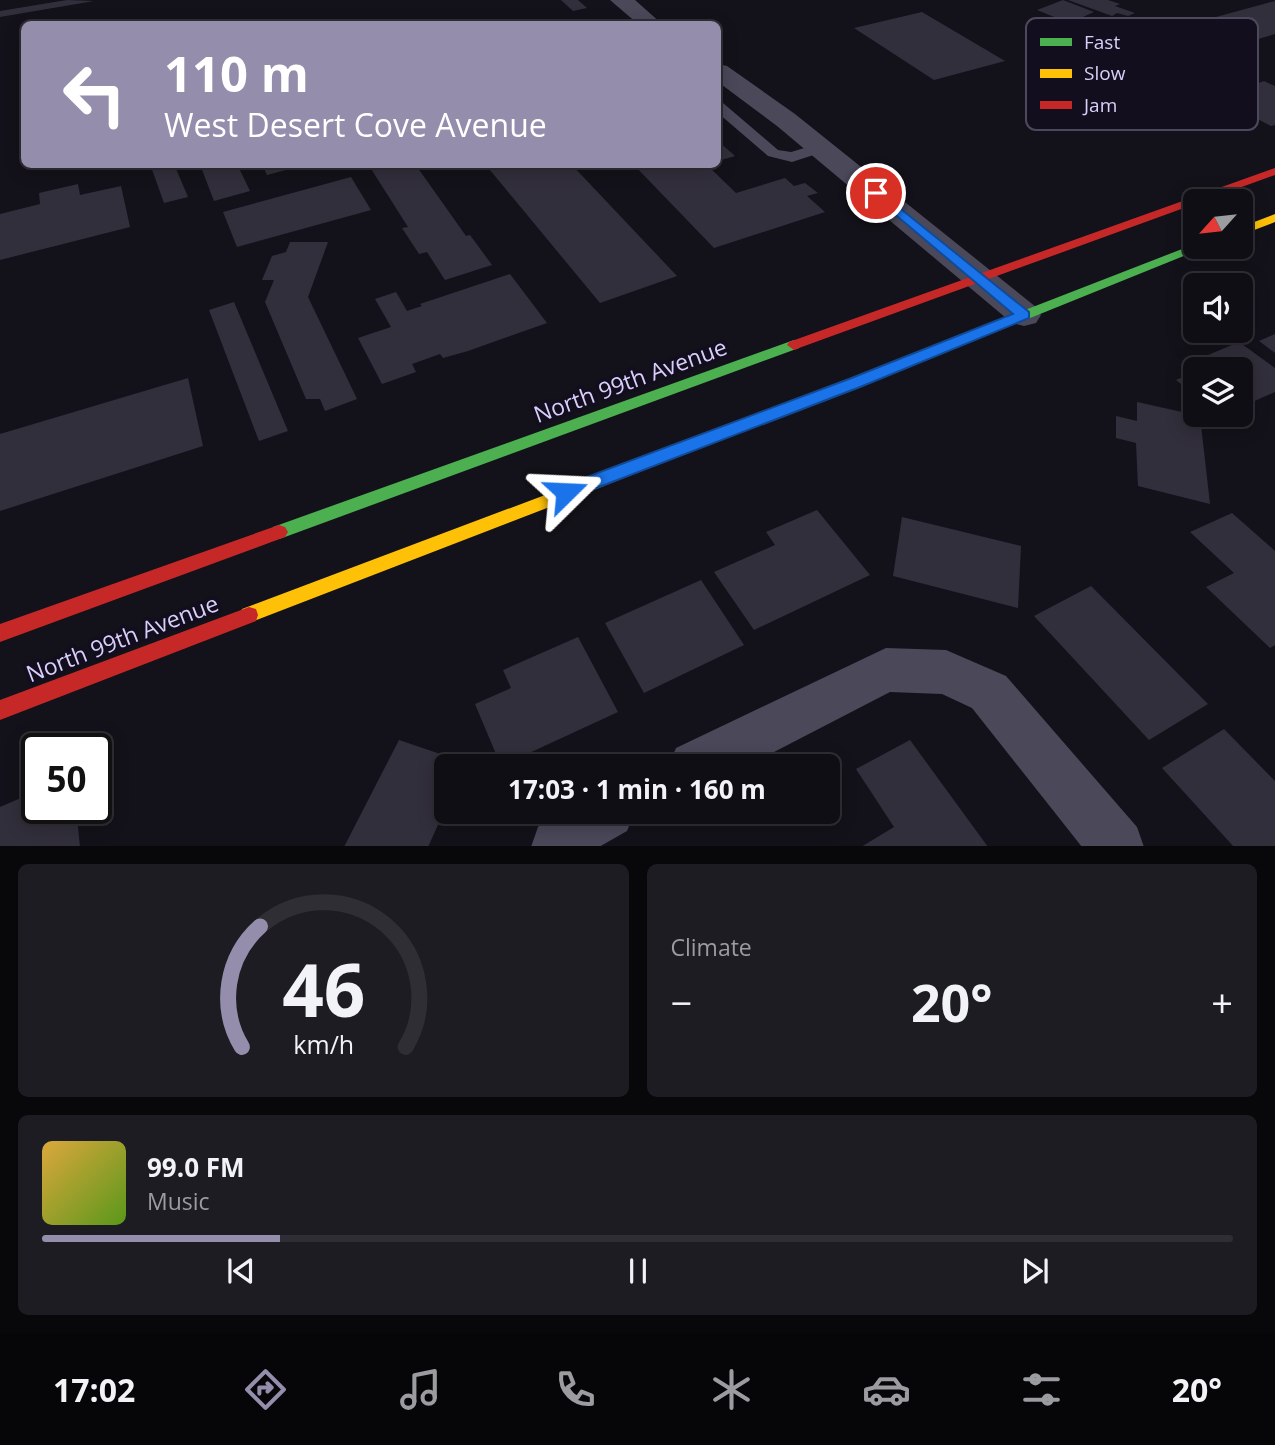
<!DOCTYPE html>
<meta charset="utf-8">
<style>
body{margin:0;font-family:"Open Sans",sans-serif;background:#1c1c22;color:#f1f3f6;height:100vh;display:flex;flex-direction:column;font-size:26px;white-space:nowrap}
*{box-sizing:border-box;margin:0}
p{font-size:23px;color:#9b9ca0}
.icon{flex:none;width:38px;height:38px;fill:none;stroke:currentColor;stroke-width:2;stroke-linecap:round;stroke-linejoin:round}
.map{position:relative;height:846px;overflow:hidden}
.panel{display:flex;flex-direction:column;gap:18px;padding:18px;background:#08080b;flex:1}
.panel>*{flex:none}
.top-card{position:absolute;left:21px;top:21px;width:700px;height:147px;border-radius:10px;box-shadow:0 4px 18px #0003,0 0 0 2px #2e2e34;background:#948dac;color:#fff;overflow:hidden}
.needle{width:46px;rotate:243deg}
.tools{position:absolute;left:1183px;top:189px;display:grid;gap:14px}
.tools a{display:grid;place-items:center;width:70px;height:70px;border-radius:10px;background:#0e0e14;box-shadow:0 4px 18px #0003,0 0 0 2px #2e2e34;font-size:35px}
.speed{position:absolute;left:21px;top:733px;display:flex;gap:14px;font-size:35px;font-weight:700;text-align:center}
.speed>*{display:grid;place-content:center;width:91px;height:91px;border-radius:50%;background:#0e0e14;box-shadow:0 4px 18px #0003,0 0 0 2px #2e2e34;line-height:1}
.speed .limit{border:4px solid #111;border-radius:10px;background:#fff;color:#111}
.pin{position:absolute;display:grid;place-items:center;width:60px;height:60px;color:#fff;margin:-30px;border:4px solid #fff;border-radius:50%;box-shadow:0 2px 7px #0007}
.me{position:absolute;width:77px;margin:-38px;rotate:69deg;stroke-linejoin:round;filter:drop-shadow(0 0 5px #0008)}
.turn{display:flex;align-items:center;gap:24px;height:147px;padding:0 28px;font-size:32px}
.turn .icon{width:91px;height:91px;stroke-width:2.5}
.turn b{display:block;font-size:49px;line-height:60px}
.big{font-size:52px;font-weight:700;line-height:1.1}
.panel .card{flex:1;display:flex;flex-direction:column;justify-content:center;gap:10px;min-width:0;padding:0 24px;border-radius:10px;background:#1c1c22}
.panel .dial{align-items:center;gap:0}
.dial svg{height:182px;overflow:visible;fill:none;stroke:#2e2e34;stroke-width:7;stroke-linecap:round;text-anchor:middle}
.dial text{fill:#f1f3f6;stroke:none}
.song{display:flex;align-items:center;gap:21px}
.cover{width:84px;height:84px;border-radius:10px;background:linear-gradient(135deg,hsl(40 70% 55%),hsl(90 70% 35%))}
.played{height:7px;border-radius:4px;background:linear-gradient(90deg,#948dac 20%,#2e2e34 20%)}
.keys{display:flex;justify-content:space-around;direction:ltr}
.heat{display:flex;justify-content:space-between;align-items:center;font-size:38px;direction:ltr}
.panel .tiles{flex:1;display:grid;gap:18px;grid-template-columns:1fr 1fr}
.card:last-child{grid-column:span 2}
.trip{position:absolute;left:434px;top:754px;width:406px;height:70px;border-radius:10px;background:#0e0e14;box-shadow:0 4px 18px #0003,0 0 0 2px #2e2e34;font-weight:700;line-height:70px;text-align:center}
.tab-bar{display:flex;height:112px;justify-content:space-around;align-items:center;background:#060608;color:#9b9ca0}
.tab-bar .icon{width:49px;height:49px}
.tab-bar .on{color:#948dac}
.tab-bar b{font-size:32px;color:#f1f3f6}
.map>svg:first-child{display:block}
.building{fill:#322f3c}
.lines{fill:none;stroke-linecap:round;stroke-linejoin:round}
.lane{fill:#4a4859;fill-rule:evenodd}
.street{fill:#4a4859;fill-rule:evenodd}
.fast{fill:#4caf50;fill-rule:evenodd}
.slow{fill:#ffc107;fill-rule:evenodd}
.jam{fill:#c62828;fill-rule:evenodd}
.route{fill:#1a73e8;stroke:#114b97;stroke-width:2}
.labels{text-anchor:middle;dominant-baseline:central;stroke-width:7;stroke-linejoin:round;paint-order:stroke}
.street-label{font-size:23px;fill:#d9cffa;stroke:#120e1d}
.key{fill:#120e1d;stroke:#4e485f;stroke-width:2}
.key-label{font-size:19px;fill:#d9cffa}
</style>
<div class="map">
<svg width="1275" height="847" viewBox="0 0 1275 847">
<rect width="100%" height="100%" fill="#13121a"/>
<g class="building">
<path d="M67,0L94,1L0,17V11Z"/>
<path d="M561,0H578L587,8L573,11Z"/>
<path d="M1063,0L1094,12L1069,23L1037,10Z"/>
<path d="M1068,0H1108L1120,4L1115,6L1135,13L1128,16L1117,13L1112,16Z"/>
<path d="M1275,1V34L1180,62L1135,39Z"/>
<path d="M922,12L1005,61L934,80L854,28Z"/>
<path d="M1264,81L1275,86V125L1271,126L1217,98Z"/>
<path d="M718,141L735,156L718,161Z"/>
<path d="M150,164H174L188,197L164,203Z"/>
<path d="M207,164H237L250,191L214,201L201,167Z"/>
<path d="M262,164H305V165L267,175Z"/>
<path d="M368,164H415L466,236L470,235L492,265L445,280L427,252L419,254L402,228L408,227Z"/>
<path d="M485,164H571L677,276L600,303Z"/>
<path d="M633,164H706L736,193L785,178L794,186L805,183L818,193L807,196L825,212L714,248Z"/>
<path d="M351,177L371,210L237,247L223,212Z"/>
<path d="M78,184L80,195L121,186L130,227L0,260V214L40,204L39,193Z"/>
<path d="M290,242H328L308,297L357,399L325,411L320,399H306L265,302L274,280H262L272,256L286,252Z"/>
<path d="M510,274L547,323L468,351L443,358L440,354L412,364L416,372L382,384L358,338L391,327L375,299L396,292L407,311L422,306L420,304Z"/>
<path d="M234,302L288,431L259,441L209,310Z"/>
<path d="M1275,334V353L1259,341Z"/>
<path d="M1239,342L1275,368V392L1241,407V369H1202L1211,366L1201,358Z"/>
<path d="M1195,372V395L1176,380Z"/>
<path d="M188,378L203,446L0,511V434Z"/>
<path d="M1137,402L1200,416L1210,504L1138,486L1136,443L1116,438V416L1137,421Z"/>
<path d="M817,510L870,575L754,630L714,572L775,545L766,532Z"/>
<path d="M1232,513L1275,551V645L1270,648L1206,587L1234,573L1190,532Z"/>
<path d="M902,517L1021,546L1018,608L893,576Z"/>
<path d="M701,580L744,645L644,693L605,623Z"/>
<path d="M1091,586L1208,704L1149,740L1034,616Z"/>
<path d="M578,637L618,712L501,766L475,704L511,688L503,670Z"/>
<path d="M1224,729L1275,781V847H1234L1162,768Z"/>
<path d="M399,740L467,763L465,766H446V807L428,847H344Z"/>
<path d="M910,740L988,847H861L894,827L856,769Z"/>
<path d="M37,791V808H76L80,847H0V807Z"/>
</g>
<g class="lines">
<path class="lane" d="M718,102L723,103L778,150L791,152L821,143L829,148L826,151L792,162L768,156L718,113Z"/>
<g class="street">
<path d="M610,0H635L662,24H638Z"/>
<path d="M718,64L727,66L795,114L1036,307L1041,315L1036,323L1024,326L1012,323L777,126L718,82Z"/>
<path d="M886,648L946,650L1006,676L1137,827L1144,847H1082L972,708L942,694L890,692L747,766H668L676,748Z"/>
<path d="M553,812H635L627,831L599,847H531L538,827Z"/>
</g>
<g class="fast">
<path d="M1195,244V247H1206L906,368L901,369L894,364L896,360Z"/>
<path d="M794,340L801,345L799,348L285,537L279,539L273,537L270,532L273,527Z"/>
</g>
<g class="slow">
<path d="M1275,214V222L1241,235V227Z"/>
<path d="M598,475L604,476L606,481L604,486L249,623L242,621L240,615L242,609Z"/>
</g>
<g class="jam">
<path d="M1275,168V175L1203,201H1195V204L799,348L794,350L787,345L789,342Z"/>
<path d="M901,359L908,364L906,368L604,486H592L590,481L592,476Z"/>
<path d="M279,525L285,527L288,532L285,537L0,642V624Z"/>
<path d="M249,607L256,609L258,615L256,621L0,720V700Z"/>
</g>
</g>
<path class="route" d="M876,189L1029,312V318L860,387L573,497H560L558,492L560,487L849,379L1013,314L872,195L870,193Z"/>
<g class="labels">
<g class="street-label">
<text transform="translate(630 380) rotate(-20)">North 99th Avenue</text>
<text transform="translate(122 638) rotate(-21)">North 99th Avenue</text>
</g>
</g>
<rect x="1026" y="18" width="232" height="112" rx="10" class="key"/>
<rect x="1040" y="38" width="32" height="8" fill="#4caf50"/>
<rect x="1040" y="69" width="32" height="9" fill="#ffc107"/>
<rect x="1040" y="101" width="32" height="8" fill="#c62828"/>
<g class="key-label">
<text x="1084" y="49">Fast</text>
<text x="1084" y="80">Slow</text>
<text x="1084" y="112">Jam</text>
</g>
</svg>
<div class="tools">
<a><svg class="needle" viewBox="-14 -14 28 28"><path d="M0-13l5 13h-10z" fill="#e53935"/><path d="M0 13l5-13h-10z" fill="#9b9ca0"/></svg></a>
<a><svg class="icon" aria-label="sound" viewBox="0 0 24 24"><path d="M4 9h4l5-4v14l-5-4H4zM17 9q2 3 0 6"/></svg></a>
<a><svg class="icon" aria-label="layers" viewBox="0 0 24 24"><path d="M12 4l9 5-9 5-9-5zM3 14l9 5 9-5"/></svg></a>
</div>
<div class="speed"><div class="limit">50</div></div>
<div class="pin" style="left:876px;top:193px;background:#d93025"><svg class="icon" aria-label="arrive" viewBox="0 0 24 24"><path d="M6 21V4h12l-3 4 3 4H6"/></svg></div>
<svg class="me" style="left:566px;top:492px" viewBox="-20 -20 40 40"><path d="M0-17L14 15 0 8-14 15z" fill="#1a73e8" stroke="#fff" stroke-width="4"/></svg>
<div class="trip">17:03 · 1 min · 160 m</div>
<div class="top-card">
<div class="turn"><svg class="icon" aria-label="left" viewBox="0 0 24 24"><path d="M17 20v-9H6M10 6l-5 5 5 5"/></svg><div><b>110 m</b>West Desert Cove Avenue</div></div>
</div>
</div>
<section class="panel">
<div class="tiles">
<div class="card dial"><svg viewBox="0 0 100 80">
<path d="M14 69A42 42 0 1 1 86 69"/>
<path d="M14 69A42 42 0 0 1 22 16" stroke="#948dac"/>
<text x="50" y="56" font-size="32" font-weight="700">46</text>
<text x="50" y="72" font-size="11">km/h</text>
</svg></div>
<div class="card"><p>Climate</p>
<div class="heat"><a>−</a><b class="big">20°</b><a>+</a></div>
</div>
<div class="card">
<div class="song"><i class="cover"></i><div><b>99.0 FM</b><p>Music</p></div></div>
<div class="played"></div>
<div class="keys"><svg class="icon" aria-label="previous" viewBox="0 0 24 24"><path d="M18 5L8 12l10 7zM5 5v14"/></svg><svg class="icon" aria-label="pause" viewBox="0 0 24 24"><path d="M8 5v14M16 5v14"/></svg><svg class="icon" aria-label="next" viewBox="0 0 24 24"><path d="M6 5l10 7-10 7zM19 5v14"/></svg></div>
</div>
</div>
</section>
<nav class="tab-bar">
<b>17:02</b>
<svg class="icon on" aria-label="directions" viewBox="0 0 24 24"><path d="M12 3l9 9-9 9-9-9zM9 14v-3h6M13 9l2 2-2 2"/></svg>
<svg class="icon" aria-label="music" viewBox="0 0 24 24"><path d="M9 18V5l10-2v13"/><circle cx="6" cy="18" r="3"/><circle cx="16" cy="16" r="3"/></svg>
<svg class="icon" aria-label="phone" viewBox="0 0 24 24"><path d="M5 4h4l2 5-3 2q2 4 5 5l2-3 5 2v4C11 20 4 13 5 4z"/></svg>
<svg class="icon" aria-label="climate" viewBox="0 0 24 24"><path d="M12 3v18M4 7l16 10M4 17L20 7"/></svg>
<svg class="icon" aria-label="car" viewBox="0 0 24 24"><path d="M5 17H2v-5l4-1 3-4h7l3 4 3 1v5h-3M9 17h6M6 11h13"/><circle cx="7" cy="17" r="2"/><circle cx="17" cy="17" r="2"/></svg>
<svg class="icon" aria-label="filters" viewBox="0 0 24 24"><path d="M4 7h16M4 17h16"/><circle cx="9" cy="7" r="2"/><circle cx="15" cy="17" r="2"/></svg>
<b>20°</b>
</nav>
